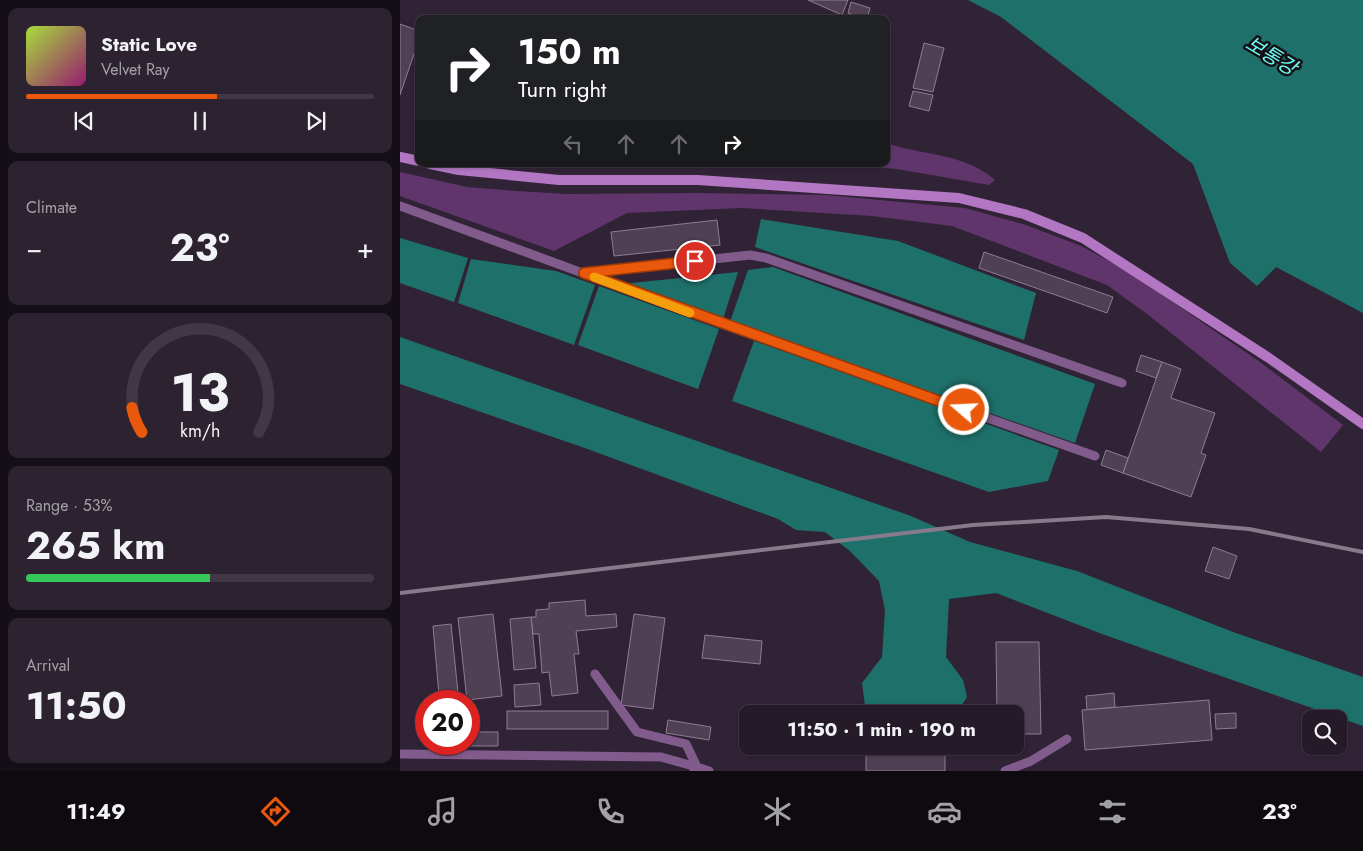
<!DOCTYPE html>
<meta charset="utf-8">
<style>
body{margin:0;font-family:Jost,"Noto Sans KR",sans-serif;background:#2d2330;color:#f1f3f6;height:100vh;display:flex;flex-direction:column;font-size:19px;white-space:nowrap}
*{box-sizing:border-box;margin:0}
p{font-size:16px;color:#a3a1a8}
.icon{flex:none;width:28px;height:28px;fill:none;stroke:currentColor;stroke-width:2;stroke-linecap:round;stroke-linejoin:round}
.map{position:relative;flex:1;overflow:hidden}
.details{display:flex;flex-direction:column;gap:8px;padding:8px;background:#140e16;width:400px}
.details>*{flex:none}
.top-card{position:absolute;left:15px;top:15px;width:475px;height:152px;border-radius:10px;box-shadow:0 1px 4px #0004,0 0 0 1px #423845;background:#202124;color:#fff;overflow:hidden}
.controls{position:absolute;left:902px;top:710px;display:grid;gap:10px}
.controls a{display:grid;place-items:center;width:45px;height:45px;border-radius:10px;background:#251a28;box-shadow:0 1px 4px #0004,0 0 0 1px #423845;font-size:25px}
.speed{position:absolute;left:15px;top:690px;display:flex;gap:10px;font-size:25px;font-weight:700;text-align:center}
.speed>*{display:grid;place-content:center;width:65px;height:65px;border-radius:50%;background:#251a28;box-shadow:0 1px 4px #0004,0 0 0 1px #423845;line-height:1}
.speed .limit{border:8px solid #d22;background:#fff;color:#111}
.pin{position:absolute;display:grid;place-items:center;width:42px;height:42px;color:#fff;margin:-21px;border:2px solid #fff;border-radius:50%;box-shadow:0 1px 5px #0007}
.me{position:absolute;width:55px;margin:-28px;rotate:289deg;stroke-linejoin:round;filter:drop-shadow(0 0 4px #0008)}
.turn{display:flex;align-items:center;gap:18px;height:105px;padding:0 20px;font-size:22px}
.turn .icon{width:65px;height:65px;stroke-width:2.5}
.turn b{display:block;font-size:35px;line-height:42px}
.lanes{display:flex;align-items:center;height:48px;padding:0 20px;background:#0003;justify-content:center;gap:25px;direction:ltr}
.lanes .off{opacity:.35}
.big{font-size:38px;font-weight:700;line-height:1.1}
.details .tile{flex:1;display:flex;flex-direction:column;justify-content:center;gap:8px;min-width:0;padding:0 18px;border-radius:10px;background:#2d2330}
.details .dial{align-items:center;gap:0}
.dial svg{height:130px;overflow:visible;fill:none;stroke:#423845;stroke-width:7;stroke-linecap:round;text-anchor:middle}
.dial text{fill:#f1f3f6;stroke:none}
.song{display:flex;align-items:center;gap:15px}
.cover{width:60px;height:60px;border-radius:8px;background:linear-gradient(135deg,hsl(80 70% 55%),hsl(320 70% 35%))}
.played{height:5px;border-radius:2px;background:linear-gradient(90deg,#ea580c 55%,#423845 55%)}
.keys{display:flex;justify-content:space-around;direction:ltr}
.heat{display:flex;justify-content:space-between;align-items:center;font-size:28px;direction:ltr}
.charge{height:8px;border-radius:4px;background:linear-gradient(90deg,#34c759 53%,#423845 0)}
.trip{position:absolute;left:339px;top:705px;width:285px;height:50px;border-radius:10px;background:#251a28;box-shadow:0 1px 4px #0004,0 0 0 1px #423845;font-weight:700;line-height:50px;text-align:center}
.tab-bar{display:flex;height:80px;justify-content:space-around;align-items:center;background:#0f0a10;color:#a3a1a8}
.tab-bar .icon{width:35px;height:35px}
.tab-bar .on{color:#ea580c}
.tab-bar b{font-size:22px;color:#f1f3f6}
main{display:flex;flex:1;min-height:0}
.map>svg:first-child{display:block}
.green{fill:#60356c}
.water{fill:#1e716b}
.building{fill:#504054;stroke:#8e7c93}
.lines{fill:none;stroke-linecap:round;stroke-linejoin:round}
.lane{stroke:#805b8b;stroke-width:9}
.secondary{stroke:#b276c3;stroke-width:10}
.rail{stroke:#877b8b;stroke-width:4}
.route-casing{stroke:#983908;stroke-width:12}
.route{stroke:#ea580c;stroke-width:9}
.slow{stroke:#f59e0b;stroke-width:9}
.labels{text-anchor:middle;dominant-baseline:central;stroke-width:5;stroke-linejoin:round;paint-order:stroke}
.water-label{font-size:20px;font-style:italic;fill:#6cfff3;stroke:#150f17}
</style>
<main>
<section class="details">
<div class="tile">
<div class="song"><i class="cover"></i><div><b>Static Love</b><p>Velvet Ray</p></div></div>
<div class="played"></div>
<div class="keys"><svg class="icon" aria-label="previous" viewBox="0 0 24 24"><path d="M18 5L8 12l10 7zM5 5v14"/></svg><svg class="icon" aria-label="pause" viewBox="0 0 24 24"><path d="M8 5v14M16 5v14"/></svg><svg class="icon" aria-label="next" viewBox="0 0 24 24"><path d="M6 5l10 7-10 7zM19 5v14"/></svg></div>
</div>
<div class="tile"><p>Climate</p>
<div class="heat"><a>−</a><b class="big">23°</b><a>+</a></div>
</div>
<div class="tile dial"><svg viewBox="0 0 100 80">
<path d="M14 69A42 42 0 1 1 86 69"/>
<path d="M14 69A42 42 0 0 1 8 54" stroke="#ea580c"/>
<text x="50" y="56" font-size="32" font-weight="700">13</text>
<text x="50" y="72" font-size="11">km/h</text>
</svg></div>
<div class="tile"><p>Range · 53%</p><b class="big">265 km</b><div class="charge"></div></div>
<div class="tile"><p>Arrival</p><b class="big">11:50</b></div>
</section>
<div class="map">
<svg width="963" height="771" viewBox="0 0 963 771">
<rect width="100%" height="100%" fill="#312336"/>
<g class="green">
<path d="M486,143C523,156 563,152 595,180L589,185L497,169L436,164H486Z"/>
<path d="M0,172L67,187L116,191L167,194L297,193L426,195L565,208L626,225L681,246L724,269L860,362L943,425L921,452L747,314L707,285L552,226L472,216L342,208L227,213L154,251L0,196Z"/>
</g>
<g class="water">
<path d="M568,0H963V313L876,267L857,286L830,263L793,164L601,17Z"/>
<path d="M361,219L498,241L636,293L624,340L355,247Z"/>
<path d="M0,238L68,258L54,302L0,283Z"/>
<path d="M71,259L156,271L195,285L174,345L58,303Z"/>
<path d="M373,267L695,384L675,443L330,322L348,270Z"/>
<path d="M338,272L323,319L222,284Z"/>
<path d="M199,286L319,329L298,389L178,345Z"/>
<path d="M0,337L511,516L570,542L677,571L833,632L963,677V726L702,634L596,593L549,599L546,657L563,680L567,697L558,711L551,714H473L465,706L462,683L482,657L485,610L479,581L450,551L425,532L396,530L378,519L182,447L0,384Z"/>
<path d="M354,341L659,450L648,481L589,492L332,401Z"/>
</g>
<g class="building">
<path d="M408,0H448L442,15Z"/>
<path d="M451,2L470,8L467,19L448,13Z"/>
<path d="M0,24L19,31V39L0,95Z"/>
<path d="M524,43L544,48L533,92L513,88Z"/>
<path d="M513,91L533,95L529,111L509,106Z"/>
<path d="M317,220L320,245L214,256L211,232Z"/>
<path d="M584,252L713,297L707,313L579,268Z"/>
<path d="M741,355L762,362L756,378L736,371Z"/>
<path d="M762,362L781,369L771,398L815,413L801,453L806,455L791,497L723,473Z"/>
<path d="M706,450L728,458L723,473L701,465Z"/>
<path d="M813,547L837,556L829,579L805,571Z"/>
<path d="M185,600L186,616L216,614L217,627L176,631L179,654H174L178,693L152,696L149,672L142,673L139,634H133L131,617H136V610L149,609V603Z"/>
<path d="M93,614L102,696L67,700L58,618Z"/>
<path d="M234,614L265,618L253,709L221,705Z"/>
<path d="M131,617L136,668L114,670L110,619Z"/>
<path d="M51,624L58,693L39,695L33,626Z"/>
<path d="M305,635L362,641L360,664L302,658Z"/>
<path d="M596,642H639L641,734H615V714H597Z"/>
<path d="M139,683L141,705L115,707L114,685Z"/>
<path d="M714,693L715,707L687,710L686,696Z"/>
<path d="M809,700L812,740L685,750L682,710Z"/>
<rect x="107" y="711" width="101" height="18"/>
<path d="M836,713V728L816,729L815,714Z"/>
<path d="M268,720L311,727L309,740L266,733Z"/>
<path d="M69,732H98V746H33V744H69Z"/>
<rect x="466" y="752" width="79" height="19"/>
</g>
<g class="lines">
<g class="lane">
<path d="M0,206L327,326L695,456"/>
<path d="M187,273L350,255L366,258L722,383"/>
<path d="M195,674L237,732L286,744L297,767L309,771"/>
<path d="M0,754L261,757L297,767L294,771"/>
<path d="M605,771L631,761L667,739"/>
</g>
<g class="secondary">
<path d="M0,157L19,161"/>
<path d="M30,164L59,170L159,180H298L559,198L624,214L683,238L869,358L963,424"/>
</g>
<path class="rail" d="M0,593L573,525L706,517L849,529L963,552"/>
</g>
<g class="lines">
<g class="route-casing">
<path id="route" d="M295,261L184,273L564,410"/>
</g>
<use href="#route" class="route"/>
<path class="slow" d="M194,277L290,313"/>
</g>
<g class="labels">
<g class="water-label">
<text transform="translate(871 56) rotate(31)">보통강</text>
</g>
</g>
</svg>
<div class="controls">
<a><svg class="icon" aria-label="search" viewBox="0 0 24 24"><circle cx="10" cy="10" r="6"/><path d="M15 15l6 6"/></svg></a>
</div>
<div class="speed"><div class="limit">20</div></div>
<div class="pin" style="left:295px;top:261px;background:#d93025"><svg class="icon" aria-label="arrive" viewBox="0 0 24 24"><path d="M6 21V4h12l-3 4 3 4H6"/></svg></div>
<svg class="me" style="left:564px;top:410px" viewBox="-20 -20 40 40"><circle r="17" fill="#ea580c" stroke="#fff" stroke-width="3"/><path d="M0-11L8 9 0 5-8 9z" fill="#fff"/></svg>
<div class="trip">11:50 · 1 min · 190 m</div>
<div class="top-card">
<div class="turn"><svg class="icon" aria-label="right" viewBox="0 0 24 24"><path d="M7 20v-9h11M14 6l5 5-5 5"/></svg><div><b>150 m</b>Turn right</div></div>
<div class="lanes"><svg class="icon off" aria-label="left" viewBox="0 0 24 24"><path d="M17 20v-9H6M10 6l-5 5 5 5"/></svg><svg class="icon off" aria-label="ahead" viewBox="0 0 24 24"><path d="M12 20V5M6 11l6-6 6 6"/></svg><svg class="icon off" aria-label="ahead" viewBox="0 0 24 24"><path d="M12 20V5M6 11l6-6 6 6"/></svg><svg class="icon" aria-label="right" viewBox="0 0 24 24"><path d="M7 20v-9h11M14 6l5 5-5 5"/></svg></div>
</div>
</div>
</main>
<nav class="tab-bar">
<b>11:49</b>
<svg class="icon on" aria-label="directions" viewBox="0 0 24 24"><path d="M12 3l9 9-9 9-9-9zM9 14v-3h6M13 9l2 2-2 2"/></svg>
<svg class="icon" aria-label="music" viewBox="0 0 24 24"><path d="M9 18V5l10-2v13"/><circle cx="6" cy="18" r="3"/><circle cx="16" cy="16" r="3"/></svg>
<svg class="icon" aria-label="phone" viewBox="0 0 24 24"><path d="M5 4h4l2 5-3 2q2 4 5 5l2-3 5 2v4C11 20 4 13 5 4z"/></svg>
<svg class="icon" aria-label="climate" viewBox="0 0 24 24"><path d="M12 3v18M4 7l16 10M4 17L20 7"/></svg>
<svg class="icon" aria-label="car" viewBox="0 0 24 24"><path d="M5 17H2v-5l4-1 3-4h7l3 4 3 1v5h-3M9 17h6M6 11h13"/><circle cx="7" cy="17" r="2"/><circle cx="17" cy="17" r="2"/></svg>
<svg class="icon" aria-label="filters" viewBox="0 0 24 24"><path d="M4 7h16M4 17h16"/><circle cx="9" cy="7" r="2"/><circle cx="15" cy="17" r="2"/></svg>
<b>23°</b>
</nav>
